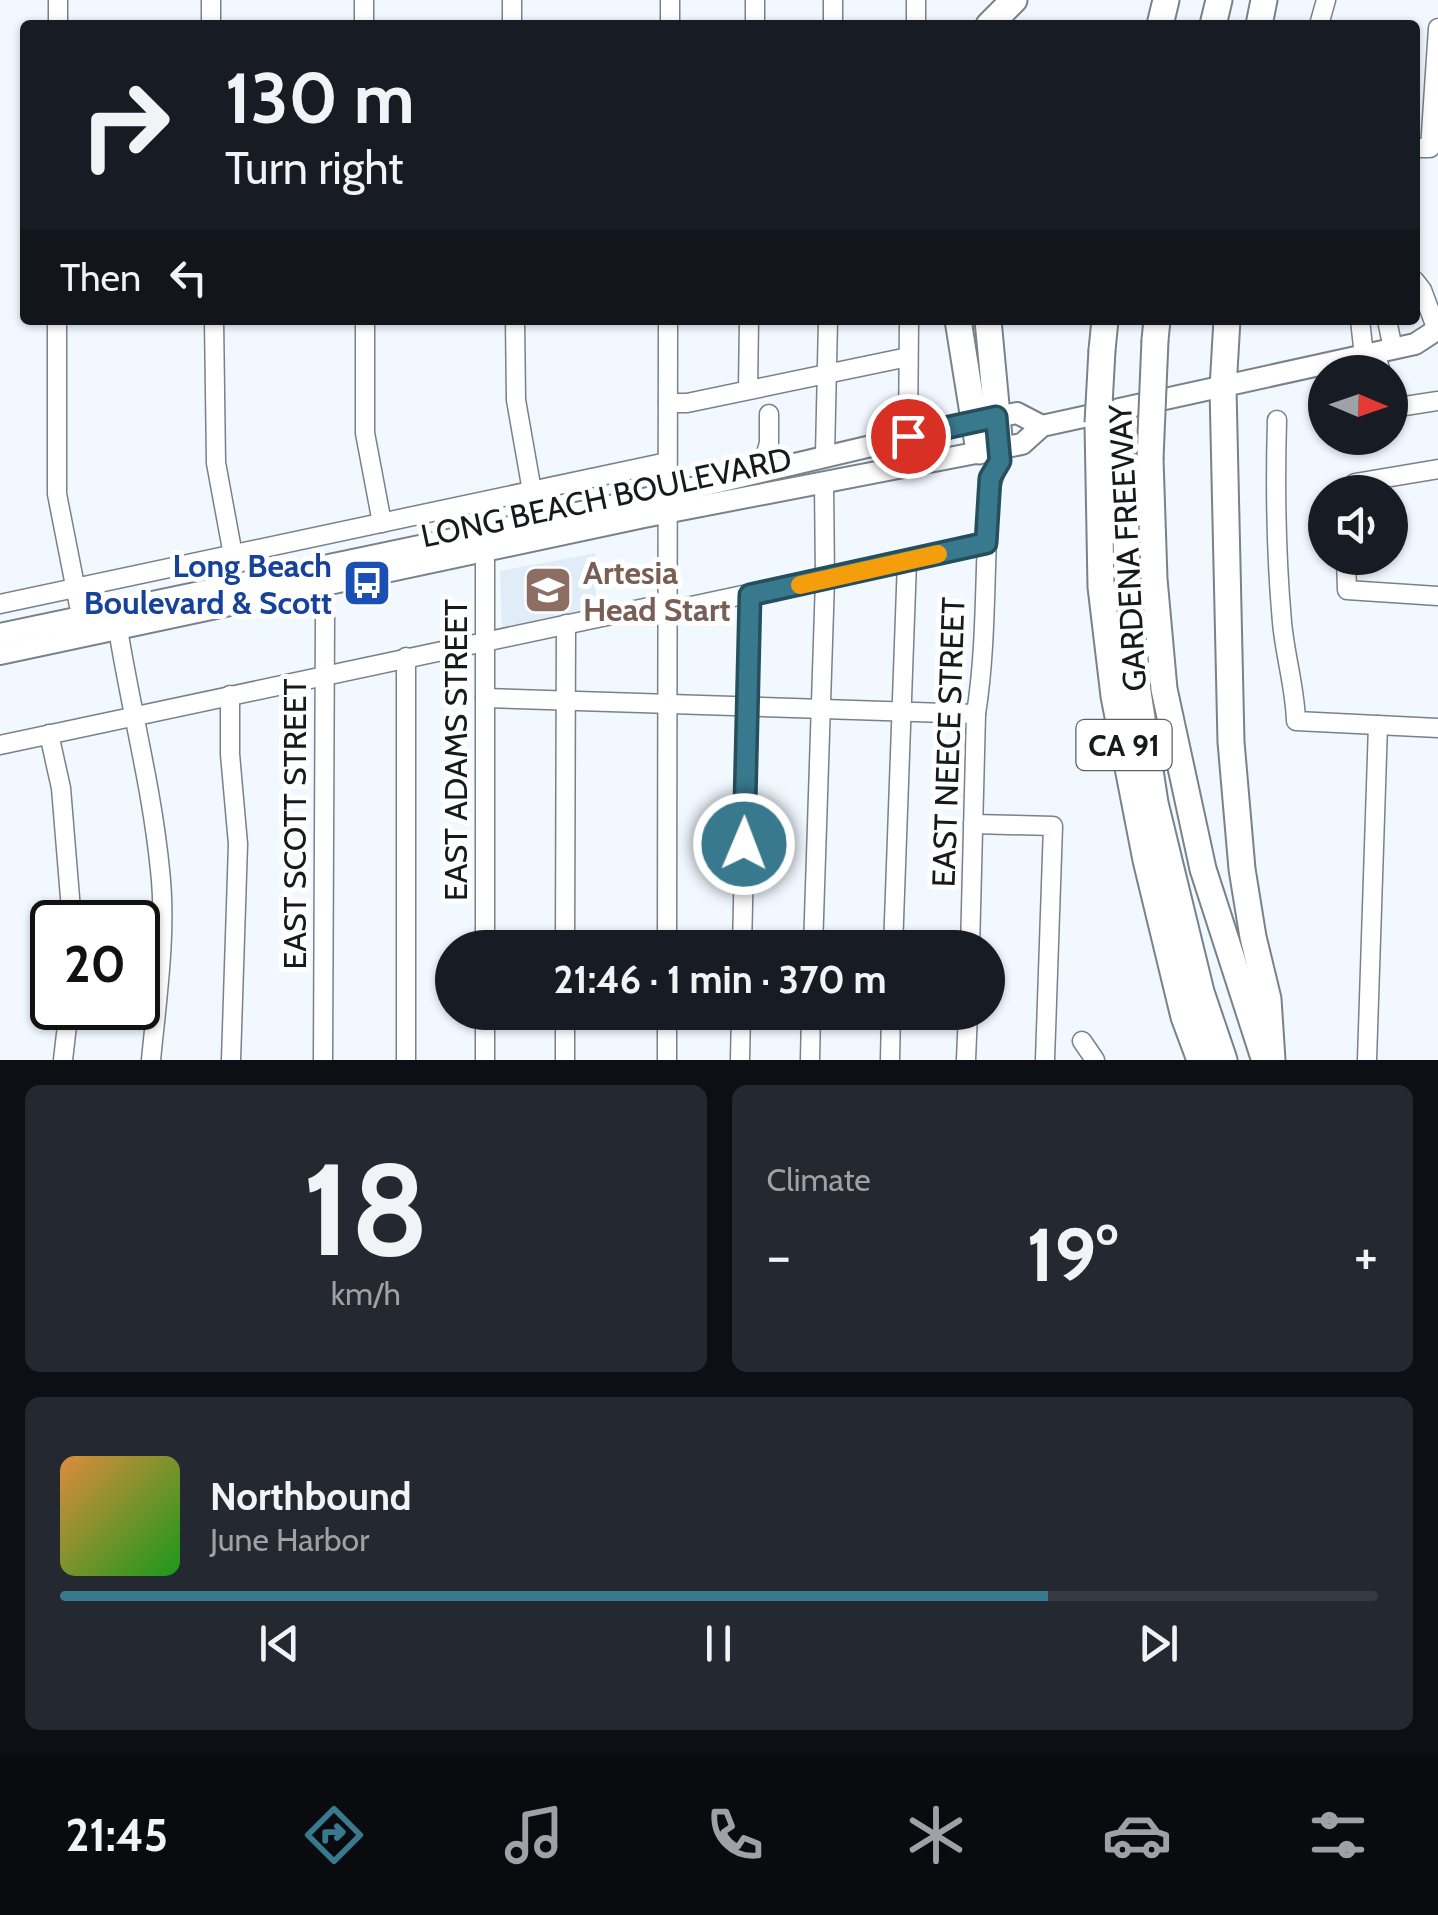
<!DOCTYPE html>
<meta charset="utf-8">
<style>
body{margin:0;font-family:Cabin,sans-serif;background:#242831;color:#f1f3f6;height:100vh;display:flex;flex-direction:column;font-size:38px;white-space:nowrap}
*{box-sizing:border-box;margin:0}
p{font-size:32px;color:#9ea1a6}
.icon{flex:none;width:55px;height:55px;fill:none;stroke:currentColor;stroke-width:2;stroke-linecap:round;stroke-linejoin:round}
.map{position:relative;height:1060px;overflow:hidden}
.drawer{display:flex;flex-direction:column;gap:25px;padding:25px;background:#0d0f14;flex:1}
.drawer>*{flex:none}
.banner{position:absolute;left:20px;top:20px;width:1400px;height:305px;border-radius:10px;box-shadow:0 2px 8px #0004;background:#171b24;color:#f1f3f6;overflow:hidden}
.needle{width:65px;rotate:92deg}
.tools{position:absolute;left:1308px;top:355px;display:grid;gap:20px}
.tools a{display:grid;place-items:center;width:100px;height:100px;border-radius:50%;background:#171b24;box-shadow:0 2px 8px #0004;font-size:50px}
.speed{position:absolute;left:30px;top:900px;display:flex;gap:20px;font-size:50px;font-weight:700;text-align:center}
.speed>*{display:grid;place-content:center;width:130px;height:130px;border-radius:50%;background:#171b24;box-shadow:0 2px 8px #0004;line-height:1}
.speed .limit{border:5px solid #111;border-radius:15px;background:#fff;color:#111}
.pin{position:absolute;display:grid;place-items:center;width:85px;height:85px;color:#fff;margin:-42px;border:5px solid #fff;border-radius:50%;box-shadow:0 2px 10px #0007}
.me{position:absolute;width:110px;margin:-55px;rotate:1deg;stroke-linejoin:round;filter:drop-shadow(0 0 8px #0008)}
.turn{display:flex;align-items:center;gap:35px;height:210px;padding:0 40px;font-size:45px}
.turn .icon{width:130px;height:130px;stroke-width:2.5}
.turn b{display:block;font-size:70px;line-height:85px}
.then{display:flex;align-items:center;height:95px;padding:0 40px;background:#0003;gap:20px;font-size:38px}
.big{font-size:75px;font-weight:700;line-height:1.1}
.drawer .tile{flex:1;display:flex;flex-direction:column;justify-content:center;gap:15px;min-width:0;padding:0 35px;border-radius:15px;background:#242831}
.drawer .dial{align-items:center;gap:0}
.dial b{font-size:130px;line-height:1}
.song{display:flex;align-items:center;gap:30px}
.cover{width:120px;height:120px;border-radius:15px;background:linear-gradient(135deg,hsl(30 70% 55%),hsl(120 70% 35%))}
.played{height:10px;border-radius:5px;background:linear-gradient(90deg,#39798d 75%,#363941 75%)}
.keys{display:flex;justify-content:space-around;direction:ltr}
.heat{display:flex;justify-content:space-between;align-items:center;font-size:55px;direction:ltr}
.drawer .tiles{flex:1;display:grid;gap:25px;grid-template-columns:1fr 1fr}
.tile:last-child{grid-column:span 2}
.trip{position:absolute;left:435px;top:930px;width:570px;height:100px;border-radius:50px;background:#171b24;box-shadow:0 2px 8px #0004;font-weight:700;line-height:100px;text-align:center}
.tabs{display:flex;height:160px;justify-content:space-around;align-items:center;background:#090b0e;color:#9ea1a6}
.tabs .icon{width:70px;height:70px}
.tabs .current{color:#39798d}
.tabs b{font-size:45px;color:#f1f3f6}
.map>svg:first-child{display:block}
.built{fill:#e0edf8}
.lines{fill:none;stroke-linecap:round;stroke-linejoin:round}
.minor-casing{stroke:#798189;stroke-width:21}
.major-casing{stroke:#798189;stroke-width:24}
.highway-casing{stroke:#798189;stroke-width:29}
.minor{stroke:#fff;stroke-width:18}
.major{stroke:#fff;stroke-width:20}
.highway{stroke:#fff;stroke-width:25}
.highway-bridge-casing{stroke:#798189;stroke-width:29;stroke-linecap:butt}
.highway-bridge{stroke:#fff;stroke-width:25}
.route-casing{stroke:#254f5c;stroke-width:25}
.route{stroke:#39798d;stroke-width:18}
.slow{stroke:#f59e0b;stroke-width:18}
.labels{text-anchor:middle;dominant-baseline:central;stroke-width:10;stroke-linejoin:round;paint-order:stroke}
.shield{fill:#fff;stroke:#5d5f61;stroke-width:2.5}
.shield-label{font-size:30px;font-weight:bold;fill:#171a1d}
.street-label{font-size:32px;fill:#171a1d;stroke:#fff}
.transit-label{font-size:32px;font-weight:bold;fill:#164399;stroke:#fff;text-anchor:end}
.education-label{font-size:32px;font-weight:bold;fill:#785e54;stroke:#fff;text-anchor:start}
</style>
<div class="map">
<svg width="1438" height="1060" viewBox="0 0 1438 1060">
<rect width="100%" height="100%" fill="#f1f8ff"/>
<path class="built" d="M595,553L596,610L502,628L500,571Z"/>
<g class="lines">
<g class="minor-casing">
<g id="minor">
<path d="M211,0V25"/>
<path d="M364,0V25"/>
<path d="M58,25V0"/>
<path d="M512,25V0"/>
<path d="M670,25V0"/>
<path d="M755,25V0"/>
<path d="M833,25V0"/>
<path d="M916,25V0"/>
<path d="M1319,25L1326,0"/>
<path d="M1415,148H1430L1438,28"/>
<path d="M1415,281L1422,290L1437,330"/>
<path d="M57,320V494L79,606L118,629C131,710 152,788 160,870C167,932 157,998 151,1060"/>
<path d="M214,320L216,463L233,555"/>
<path d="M365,320V433L382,523"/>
<path d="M515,320L516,400L532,491"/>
<path d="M1360,320L1364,356"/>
<path d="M1387,320L1393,349"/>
<path d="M1375,353L1381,372"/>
<path d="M748,389L749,320"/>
<path d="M1390,402L1392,408L1438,401"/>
<path d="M668,403H687L908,357"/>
<path d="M1277,420C1275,488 1276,555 1282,622C1285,656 1295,687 1296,721L1438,728"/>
<path d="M908,436L909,320"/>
<path d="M825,455L828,320"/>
<path d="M761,471L769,443V414"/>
<path d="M1353,492L1355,483L1438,469"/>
<path d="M1346,558L1347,590L1438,596"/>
<path d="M319,588L325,618L323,1060"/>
<path d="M0,604L667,462"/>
<path d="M668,611L986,543"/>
<path d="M230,695V754L238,844L231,1060"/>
<path d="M485,698L976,714"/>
<path d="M49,734L61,788L72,922"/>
<path d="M0,745L668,603"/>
<path d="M973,824L1053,826L1045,1060"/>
<path d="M485,948V553"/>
<path d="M565,948L566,624"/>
<path d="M667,948L668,320"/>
<path d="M742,948L750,595"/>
<path d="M813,948L825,580L824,482"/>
<path d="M893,948L907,561"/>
<path d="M970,948L976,714C987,644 984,572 989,501C990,479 1000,467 1000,448"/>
<path d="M565,1012V1060"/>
<path d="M1082,1041L1095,1060"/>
<path d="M63,1060L69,1008"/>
<path d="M406,1060V657"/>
<path d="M485,1060V1012"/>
<path d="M667,1060V1012"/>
<path d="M740,1060L741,1012"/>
<path d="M810,1060L811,1012"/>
<path d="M890,1060L891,1012"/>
<path d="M966,1060L968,1012"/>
<path d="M1367,1060L1378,725"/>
</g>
</g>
<g class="major-casing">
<g id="major">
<path d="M0,634L667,494L986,419L1017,413L1042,426"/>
<path d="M0,654L644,517L1022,444L1042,426L1415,344L1438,329"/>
</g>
</g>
<g class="highway-casing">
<g id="highway">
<path d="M989,25L1014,0"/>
<path d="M1160,25L1166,0"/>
<path d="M1213,25L1219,0"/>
<path d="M1259,25L1264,0"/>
<path d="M958,320L979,451"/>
<path d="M988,320L1000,448"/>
<path d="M1227,320L1223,388L1231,742L1242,869L1253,937L1268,999L1272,1060"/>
<path d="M1155,340L1157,320"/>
<path d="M1102,350L1105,320"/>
<path d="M1098,423L1124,462L1127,574L1138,692L1155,803L1201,992L1224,1060"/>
<path d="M1098,423L1101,587L1114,696L1146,860L1184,1017L1200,1060"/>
<path d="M1150,459L1154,579L1164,689L1203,869L1263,1055"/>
</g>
</g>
<use href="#minor" class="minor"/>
<use href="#major" class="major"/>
<use href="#highway" class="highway"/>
<g class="highway-bridge-casing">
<g id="highway-bridge">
<path d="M1098,423L1102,350"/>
<path d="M1150,459L1155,340"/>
</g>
</g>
<use href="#highway-bridge" class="highway-bridge"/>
</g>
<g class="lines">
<g class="route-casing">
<path id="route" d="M744,844L750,595L986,543L990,478L1000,461L996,417L908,436"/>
</g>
<use href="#route" class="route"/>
<path class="slow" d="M800,585L938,554"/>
</g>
<defs>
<g id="bus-square" transform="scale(2.5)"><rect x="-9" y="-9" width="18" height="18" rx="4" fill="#1a4fb4" stroke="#fff"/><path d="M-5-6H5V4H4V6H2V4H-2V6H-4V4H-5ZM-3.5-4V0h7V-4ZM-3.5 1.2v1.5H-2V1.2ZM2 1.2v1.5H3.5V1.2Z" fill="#fff"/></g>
<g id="school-square" transform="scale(2.5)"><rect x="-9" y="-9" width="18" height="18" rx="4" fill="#8d6e63" stroke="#fff"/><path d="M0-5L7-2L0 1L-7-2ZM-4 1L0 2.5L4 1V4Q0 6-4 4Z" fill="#fff"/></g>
</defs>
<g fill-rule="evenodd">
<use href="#bus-square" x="367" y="583"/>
<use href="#school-square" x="548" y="590"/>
</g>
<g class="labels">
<rect class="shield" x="1076.5" y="720" width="95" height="50" rx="8"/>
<g class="shield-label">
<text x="1124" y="745">CA 91</text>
</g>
<g class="street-label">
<text transform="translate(606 497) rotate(-12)">LONG BEACH BOULEVARD</text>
<text transform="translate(1127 548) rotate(-93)">GARDENA FREEWAY</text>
<text transform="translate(948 742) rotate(-88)">EAST NEECE STREET</text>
<text transform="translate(455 750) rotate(-90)">EAST ADAMS STREET</text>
<text transform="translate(294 824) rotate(-90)">EAST SCOTT STREET</text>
</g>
<g class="transit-label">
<text x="332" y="565">Long Beach<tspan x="332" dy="37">Boulevard &amp; Scott</tspan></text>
</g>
<g class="education-label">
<text x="583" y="572">Artesia<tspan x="583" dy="37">Head Start</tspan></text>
</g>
</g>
</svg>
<div class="tools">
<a><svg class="needle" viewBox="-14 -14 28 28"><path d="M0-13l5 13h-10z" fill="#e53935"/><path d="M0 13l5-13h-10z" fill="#9ea1a6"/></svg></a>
<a><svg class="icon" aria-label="sound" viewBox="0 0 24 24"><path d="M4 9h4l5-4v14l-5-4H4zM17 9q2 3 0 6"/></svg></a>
</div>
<div class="speed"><div class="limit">20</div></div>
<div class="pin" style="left:908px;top:436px;background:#d93025"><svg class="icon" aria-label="arrive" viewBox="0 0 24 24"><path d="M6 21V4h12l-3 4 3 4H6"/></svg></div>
<svg class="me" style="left:744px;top:844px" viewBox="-20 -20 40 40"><circle r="17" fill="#39798d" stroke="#fff" stroke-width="3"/><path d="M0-11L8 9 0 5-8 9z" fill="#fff"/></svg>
<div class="trip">21:46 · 1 min · 370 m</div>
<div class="banner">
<div class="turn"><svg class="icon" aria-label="right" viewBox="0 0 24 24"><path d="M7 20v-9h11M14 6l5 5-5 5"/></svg><div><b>130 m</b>Turn right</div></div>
<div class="then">Then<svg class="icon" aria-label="left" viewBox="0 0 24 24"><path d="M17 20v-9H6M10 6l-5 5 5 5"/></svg></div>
</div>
</div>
<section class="drawer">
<div class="tiles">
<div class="tile dial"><b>18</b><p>km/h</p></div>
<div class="tile"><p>Climate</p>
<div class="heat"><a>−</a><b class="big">19°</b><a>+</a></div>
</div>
<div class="tile">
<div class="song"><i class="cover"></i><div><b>Northbound</b><p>June Harbor</p></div></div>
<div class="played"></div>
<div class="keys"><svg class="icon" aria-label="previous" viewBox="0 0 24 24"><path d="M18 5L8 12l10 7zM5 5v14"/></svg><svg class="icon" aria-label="pause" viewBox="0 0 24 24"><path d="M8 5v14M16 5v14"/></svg><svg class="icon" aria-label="next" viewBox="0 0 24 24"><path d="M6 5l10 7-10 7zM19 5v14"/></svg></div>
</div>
</div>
</section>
<nav class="tabs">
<b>21:45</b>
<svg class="icon current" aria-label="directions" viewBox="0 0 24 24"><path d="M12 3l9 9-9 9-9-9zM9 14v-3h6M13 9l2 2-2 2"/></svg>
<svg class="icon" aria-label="music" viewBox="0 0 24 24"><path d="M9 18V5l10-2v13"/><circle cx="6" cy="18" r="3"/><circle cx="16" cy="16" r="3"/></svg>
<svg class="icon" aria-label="phone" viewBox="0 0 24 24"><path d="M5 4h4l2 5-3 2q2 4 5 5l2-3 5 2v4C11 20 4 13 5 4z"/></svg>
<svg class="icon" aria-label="climate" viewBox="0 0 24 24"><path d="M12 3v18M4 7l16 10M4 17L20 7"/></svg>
<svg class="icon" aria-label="car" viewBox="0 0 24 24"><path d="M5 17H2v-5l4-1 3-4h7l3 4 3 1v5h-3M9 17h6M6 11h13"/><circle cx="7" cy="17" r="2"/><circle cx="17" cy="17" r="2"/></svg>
<svg class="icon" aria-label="filters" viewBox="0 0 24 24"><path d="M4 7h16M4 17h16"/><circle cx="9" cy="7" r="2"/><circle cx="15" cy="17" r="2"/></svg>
</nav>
